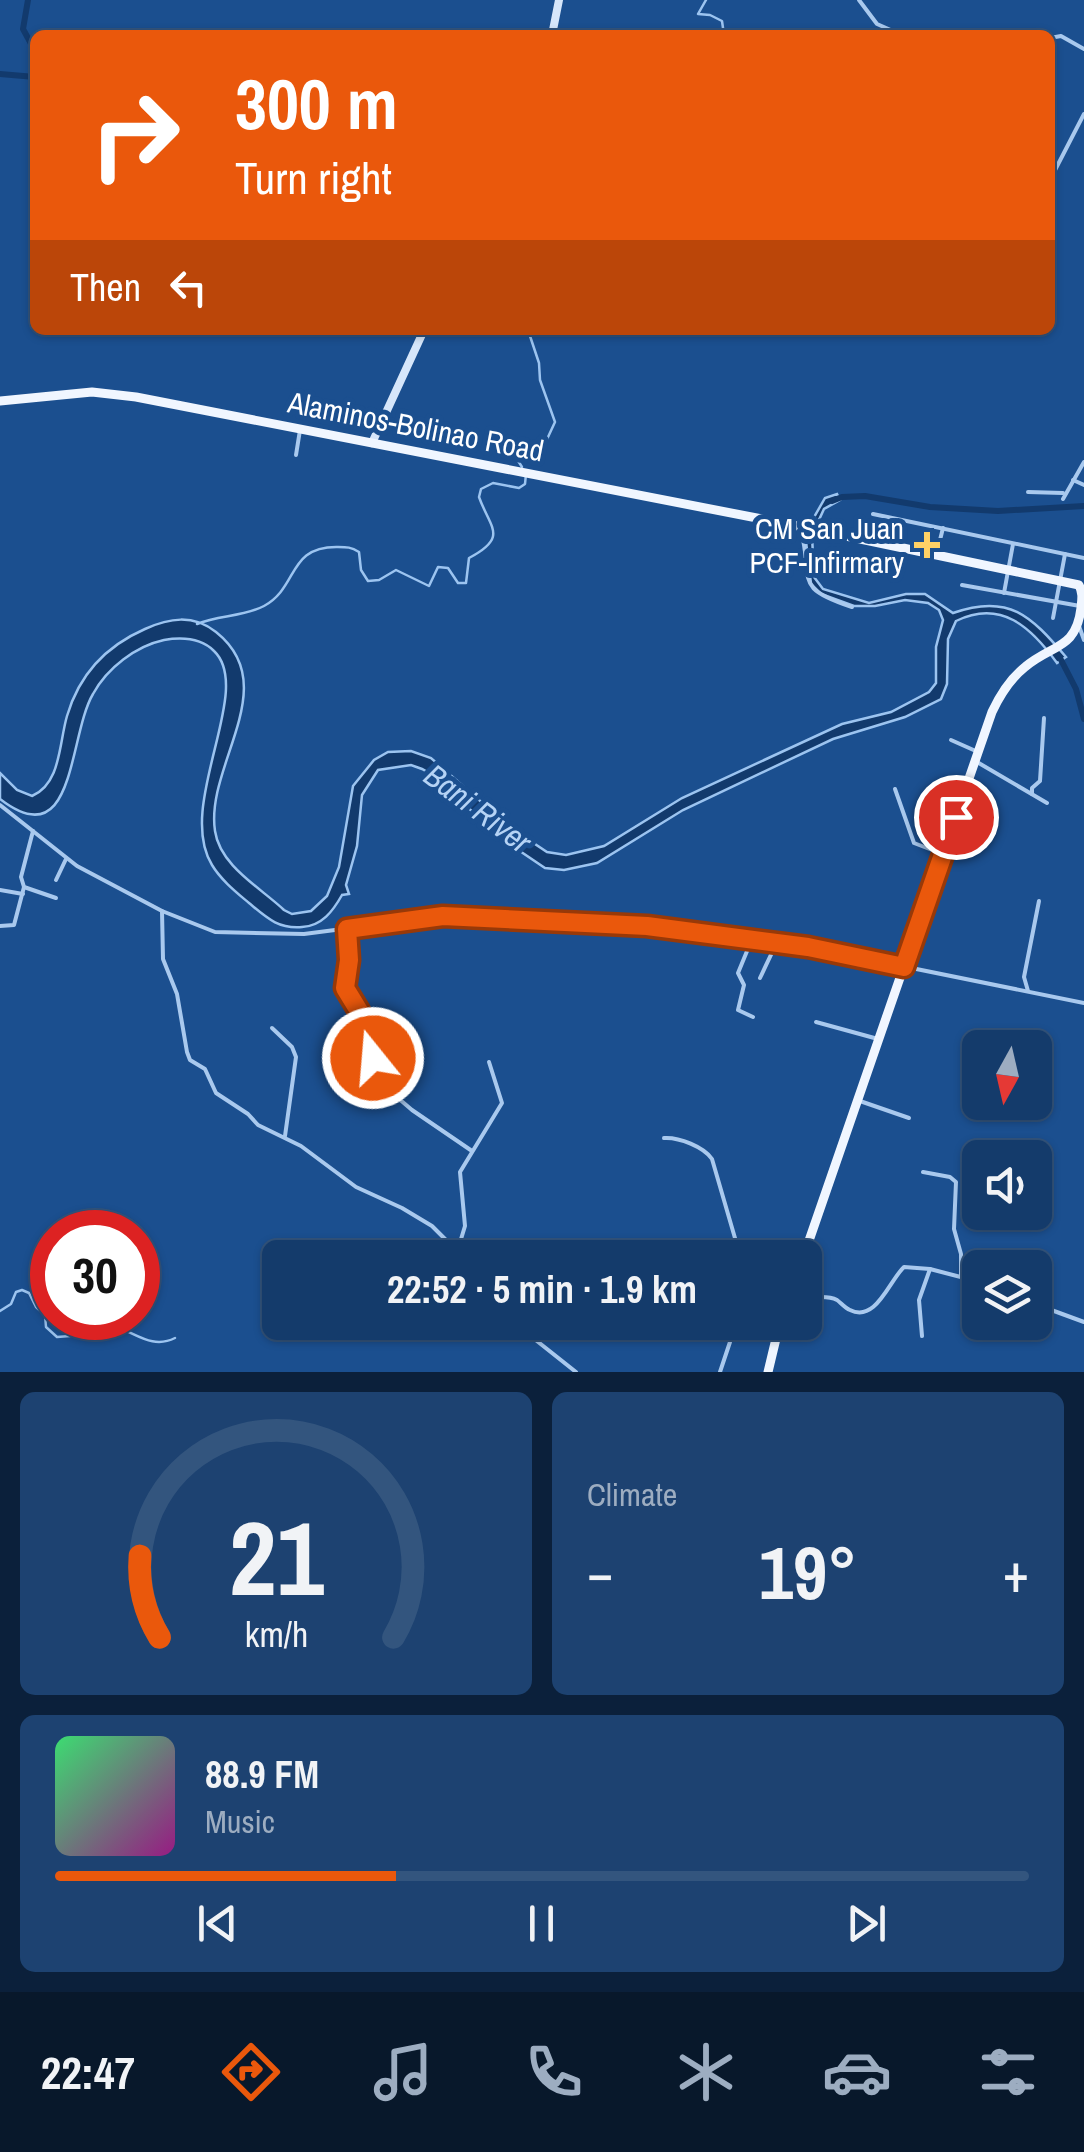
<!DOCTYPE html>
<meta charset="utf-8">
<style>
body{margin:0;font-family:"Archivo Narrow",sans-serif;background:#1d4271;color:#f1f3f6;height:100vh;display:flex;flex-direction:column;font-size:38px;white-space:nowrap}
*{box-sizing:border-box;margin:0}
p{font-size:32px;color:#9dadc1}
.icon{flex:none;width:55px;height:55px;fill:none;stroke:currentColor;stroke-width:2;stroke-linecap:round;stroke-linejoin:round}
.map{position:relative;height:1372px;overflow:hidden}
.details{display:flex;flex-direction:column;gap:20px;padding:20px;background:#0b203b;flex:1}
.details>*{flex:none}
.banner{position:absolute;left:30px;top:30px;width:1025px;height:305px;border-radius:15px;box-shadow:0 2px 8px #0004,0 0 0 2px #33557e;background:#ea580c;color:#fff;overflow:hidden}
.needle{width:65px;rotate:188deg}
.tools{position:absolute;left:962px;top:1030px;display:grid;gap:20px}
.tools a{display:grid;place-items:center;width:90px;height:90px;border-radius:15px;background:#143b6b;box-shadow:0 2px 8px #0004,0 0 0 2px #33557e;font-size:50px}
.speed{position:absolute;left:30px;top:1210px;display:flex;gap:20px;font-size:50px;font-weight:700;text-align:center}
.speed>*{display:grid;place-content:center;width:130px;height:130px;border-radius:50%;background:#143b6b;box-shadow:0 2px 8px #0004,0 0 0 2px #33557e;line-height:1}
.speed .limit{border:15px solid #d22;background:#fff;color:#111}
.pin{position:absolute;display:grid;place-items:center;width:85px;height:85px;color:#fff;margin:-42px;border:5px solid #fff;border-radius:50%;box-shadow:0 2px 10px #0007}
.me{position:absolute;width:110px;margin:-55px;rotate:343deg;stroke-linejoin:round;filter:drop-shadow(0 0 8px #0008)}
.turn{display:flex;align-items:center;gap:35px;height:210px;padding:0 40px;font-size:45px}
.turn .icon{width:130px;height:130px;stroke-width:2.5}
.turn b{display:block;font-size:70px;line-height:85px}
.then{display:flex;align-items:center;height:95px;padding:0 40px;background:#0003;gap:20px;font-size:38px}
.big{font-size:75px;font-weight:700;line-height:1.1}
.details .widget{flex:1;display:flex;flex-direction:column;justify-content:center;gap:15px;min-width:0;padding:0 35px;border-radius:15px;background:#1d4271}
.details .dial{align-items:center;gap:0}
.dial svg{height:260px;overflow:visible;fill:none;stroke:#33557e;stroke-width:7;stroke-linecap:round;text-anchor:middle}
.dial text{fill:#f1f3f6;stroke:none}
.song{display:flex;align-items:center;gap:30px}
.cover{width:120px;height:120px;border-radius:15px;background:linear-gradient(135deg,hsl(140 70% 55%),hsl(310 70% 35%))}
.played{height:10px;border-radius:5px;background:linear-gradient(90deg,#ea580c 35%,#33557e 35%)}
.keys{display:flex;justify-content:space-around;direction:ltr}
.heat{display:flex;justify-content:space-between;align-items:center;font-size:55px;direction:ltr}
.details .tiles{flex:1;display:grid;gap:20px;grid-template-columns:1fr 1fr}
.widget:last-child{grid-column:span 2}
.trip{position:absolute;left:262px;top:1240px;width:560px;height:100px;border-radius:15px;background:#143b6b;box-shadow:0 2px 8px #0004,0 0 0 2px #33557e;font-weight:700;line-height:100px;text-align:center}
.menu{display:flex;height:160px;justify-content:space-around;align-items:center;background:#08182b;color:#9dadc1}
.menu .icon{width:70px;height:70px}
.menu .on{color:#ea580c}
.menu b{font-size:45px;color:#f1f3f6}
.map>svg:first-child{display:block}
.water{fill:#123a6d;stroke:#9cc4f0;stroke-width:2.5}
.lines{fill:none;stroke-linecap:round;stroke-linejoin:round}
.stream{stroke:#9cc4f0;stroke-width:2.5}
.river{stroke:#123a6d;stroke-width:6}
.minor{stroke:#a9c9ee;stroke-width:4}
.secondary{stroke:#d6e6fa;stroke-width:8}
.primary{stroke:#f0f6ff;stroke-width:9}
.route-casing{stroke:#983908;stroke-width:25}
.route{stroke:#ea580c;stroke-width:18}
.poi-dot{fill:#ffd166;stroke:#1b4f8f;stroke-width:4}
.labels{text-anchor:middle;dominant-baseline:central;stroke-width:10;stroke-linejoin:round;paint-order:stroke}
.street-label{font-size:30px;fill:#fff;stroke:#1b4f8f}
.poi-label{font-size:30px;fill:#fff;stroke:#1b4f8f;text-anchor:end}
.water-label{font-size:32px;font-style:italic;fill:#b5d3f5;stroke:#1b4f8f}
</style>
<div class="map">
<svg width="1084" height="1372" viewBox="0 0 1084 1372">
<rect width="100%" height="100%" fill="#1b4f8f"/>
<path class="water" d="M837,494L840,500L824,509L812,535L814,577L823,589L869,603L906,594H925L953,613C1009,593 1031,616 1066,657L1057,663C1031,627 1001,599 956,621L948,639L947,684L941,699L905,717L833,739L683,810L597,863L564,870L545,868L499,837L436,777L422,769L411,765L378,770L362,795L357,846L346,885L349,894L342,895C333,911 322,926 302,927C278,929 267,918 249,903C236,892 221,880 212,865C175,805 255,690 214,651C201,638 182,637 164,640C136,646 107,668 93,694C68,736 76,858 0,799V773L17,790L32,796C61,784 59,743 67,716C79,675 106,646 145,629C169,618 193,614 216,632C284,686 205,765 215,831C220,866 261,888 284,910L292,914L311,911L327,896L339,867L353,786L374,760L388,752L411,751L431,758L511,828L547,852L566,855L604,846L682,798L842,724L891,712L929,692L936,683V647L943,620L939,610L928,603L905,600L875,606H854L821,594L811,584L805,533L825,498Z"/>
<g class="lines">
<g class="stream">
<path d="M706,0L698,14L710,15L722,21L724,35"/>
<path d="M522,467L513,453L516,446L521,444L534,452L542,450L555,422L540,380L539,363L528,330"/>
<path d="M197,624C219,615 243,617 264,606C299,587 287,546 338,547C347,547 351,547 359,552L361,570L368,581L379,580L396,570L429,586L438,567L448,568L458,583H466L469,558C509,537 490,528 479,497L481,489L493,483L519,488L525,484L526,474"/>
<path d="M0,1311L11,1304L16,1292L22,1290L29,1293L36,1307L45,1315L46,1327L57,1337L70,1336L78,1321C89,1323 101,1323 113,1326C134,1331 151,1350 175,1338"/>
</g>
<g class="river">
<path d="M28,0L23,29L35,51"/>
<path d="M0,74L35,77"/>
<path d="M832,501L842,497L865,496L930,507L998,511L1084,506"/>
<path d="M1059,656L1076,689L1084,719"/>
</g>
<g class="minor">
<path d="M859,0L877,24L902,35"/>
<path d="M1050,38L1061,36L1084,49"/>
<path d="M1052,176L1084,114"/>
<path d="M296,455L300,430"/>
<path d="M1073,480L1084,485"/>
<path d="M1028,492L1063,493"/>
<path d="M1063,499L1084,462"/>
<path d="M873,514L1084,558"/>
<path d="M801,530C814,582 792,587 852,607"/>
<path d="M937,552L943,528"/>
<path d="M962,585L1080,606"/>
<path d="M1004,593L1013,544"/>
<path d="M1053,618L1065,554"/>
<path d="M1079,626L1084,640"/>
<path d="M951,740L978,752"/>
<path d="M977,762L1047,803"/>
<path d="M895,789L914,843L940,853"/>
<path d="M1032,794V788L1040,781L1044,718"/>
<path d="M0,805L77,866L162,911L215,932L304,934L443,916L647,926L808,947L1084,1003"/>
<path d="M33,831L21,877L24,887L56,898"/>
<path d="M56,880L66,859"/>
<path d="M0,890L23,894"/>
<path d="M162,911L163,959L177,994L187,1052L190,1060L205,1069L216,1093L248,1114L258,1125L301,1146L356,1187L402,1208L432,1226L464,1258"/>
<path d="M0,926L14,925L24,887"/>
<path d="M347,929L349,960L345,988L359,1011L384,1086L412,1110L472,1151"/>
<path d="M752,939L738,973L744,985L738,1010L753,1017"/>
<path d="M760,978L777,942"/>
<path d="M1028,991L1024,977L1039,901"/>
<path d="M816,1022L878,1039"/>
<path d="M272,1028L292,1047L296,1057L285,1136"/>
<path d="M857,1100L909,1118"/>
<path d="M664,1138C679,1137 704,1147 712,1159L737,1245L729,1258"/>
<path d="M923,1172L950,1177L956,1182L954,1229L961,1254V1276"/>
<path d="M458,1249L465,1226L460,1172L502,1103L489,1062"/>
<path d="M805,1294C816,1300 826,1294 837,1300C841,1303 845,1308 850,1310C876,1323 889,1281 904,1267L930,1269L980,1282"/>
<path d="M1035,1304L1084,1322"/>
<path d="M513,1322L576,1372"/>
<path d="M922,1336L919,1300L930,1269"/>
<path d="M720,1372L730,1342L723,1322"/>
</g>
<g class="secondary">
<path d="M552,35L559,0"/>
<path d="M372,443L424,330"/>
</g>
<g class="primary">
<path d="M0,401L92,392L136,397L803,527L1079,585C1083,594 1082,598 1081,608C1076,650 1052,644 1025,667C1010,679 1000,695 992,712L803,1258"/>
<path d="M768,1372L780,1322"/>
</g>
</g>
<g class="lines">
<g class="route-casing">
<path id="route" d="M373,1058L359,1011L345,988L349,960L347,929L443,916L647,926L808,947L904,967L956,817"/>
</g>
<use href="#route" class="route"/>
</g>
<path class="poi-dot" d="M922 530h10v10h10v10h-10v10h-10v-10h-10v-10h10z"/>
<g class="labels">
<g class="street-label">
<text transform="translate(416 426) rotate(11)">Alaminos-Bolinao Road</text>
</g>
<g class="poi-label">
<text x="904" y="528">CM San Juan<tspan x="904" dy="34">PCF-Infirmary</tspan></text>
</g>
<g class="water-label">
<text transform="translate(478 808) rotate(37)">Bani River</text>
</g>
</g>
</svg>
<div class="tools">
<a><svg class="needle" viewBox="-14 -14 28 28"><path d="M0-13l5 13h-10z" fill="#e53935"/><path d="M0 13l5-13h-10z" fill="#9dadc1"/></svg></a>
<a><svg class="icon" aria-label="sound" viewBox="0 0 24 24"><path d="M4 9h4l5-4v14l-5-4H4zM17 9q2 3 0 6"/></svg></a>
<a><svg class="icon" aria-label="layers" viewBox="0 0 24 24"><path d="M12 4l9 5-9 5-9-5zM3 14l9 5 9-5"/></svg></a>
</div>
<div class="speed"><div class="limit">30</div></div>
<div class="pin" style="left:956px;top:817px;background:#d93025"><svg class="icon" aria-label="arrive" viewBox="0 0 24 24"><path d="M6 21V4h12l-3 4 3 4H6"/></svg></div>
<svg class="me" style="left:373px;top:1058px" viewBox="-20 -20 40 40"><circle r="17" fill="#ea580c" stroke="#fff" stroke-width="3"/><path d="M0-11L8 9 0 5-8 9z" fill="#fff"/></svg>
<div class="trip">22:52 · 5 min · 1.9 km</div>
<div class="banner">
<div class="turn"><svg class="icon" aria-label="right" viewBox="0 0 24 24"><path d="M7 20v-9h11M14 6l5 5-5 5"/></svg><div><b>300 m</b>Turn right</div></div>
<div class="then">Then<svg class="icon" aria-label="left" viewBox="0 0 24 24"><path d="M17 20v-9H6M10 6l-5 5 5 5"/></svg></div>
</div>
</div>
<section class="details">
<div class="tiles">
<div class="widget dial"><svg viewBox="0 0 100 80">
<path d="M14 69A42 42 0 1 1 86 69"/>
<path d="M14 69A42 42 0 0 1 8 44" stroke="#ea580c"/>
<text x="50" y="56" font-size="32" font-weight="700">21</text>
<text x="50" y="72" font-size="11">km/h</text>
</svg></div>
<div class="widget"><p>Climate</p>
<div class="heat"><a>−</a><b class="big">19°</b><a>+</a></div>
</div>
<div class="widget">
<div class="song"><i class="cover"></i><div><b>88.9 FM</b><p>Music</p></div></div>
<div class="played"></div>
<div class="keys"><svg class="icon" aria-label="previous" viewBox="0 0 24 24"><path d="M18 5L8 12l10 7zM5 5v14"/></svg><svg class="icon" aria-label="pause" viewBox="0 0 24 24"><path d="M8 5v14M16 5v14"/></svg><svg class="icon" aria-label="next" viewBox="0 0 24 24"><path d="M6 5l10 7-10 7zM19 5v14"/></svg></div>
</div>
</div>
</section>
<nav class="menu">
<b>22:47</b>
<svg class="icon on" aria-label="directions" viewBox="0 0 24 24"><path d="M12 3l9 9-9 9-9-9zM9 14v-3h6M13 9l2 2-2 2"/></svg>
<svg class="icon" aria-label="music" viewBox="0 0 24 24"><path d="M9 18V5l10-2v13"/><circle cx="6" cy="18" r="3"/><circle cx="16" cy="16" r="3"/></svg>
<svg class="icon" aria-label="phone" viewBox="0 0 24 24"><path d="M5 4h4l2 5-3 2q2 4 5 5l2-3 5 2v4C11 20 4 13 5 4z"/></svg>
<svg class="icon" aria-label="climate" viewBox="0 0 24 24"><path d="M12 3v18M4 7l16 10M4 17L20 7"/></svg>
<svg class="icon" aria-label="car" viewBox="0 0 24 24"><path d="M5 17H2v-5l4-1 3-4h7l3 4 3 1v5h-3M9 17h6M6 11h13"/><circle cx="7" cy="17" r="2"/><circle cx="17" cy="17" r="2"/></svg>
<svg class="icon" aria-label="filters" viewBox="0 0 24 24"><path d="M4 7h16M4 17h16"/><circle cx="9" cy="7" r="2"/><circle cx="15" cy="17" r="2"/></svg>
</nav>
